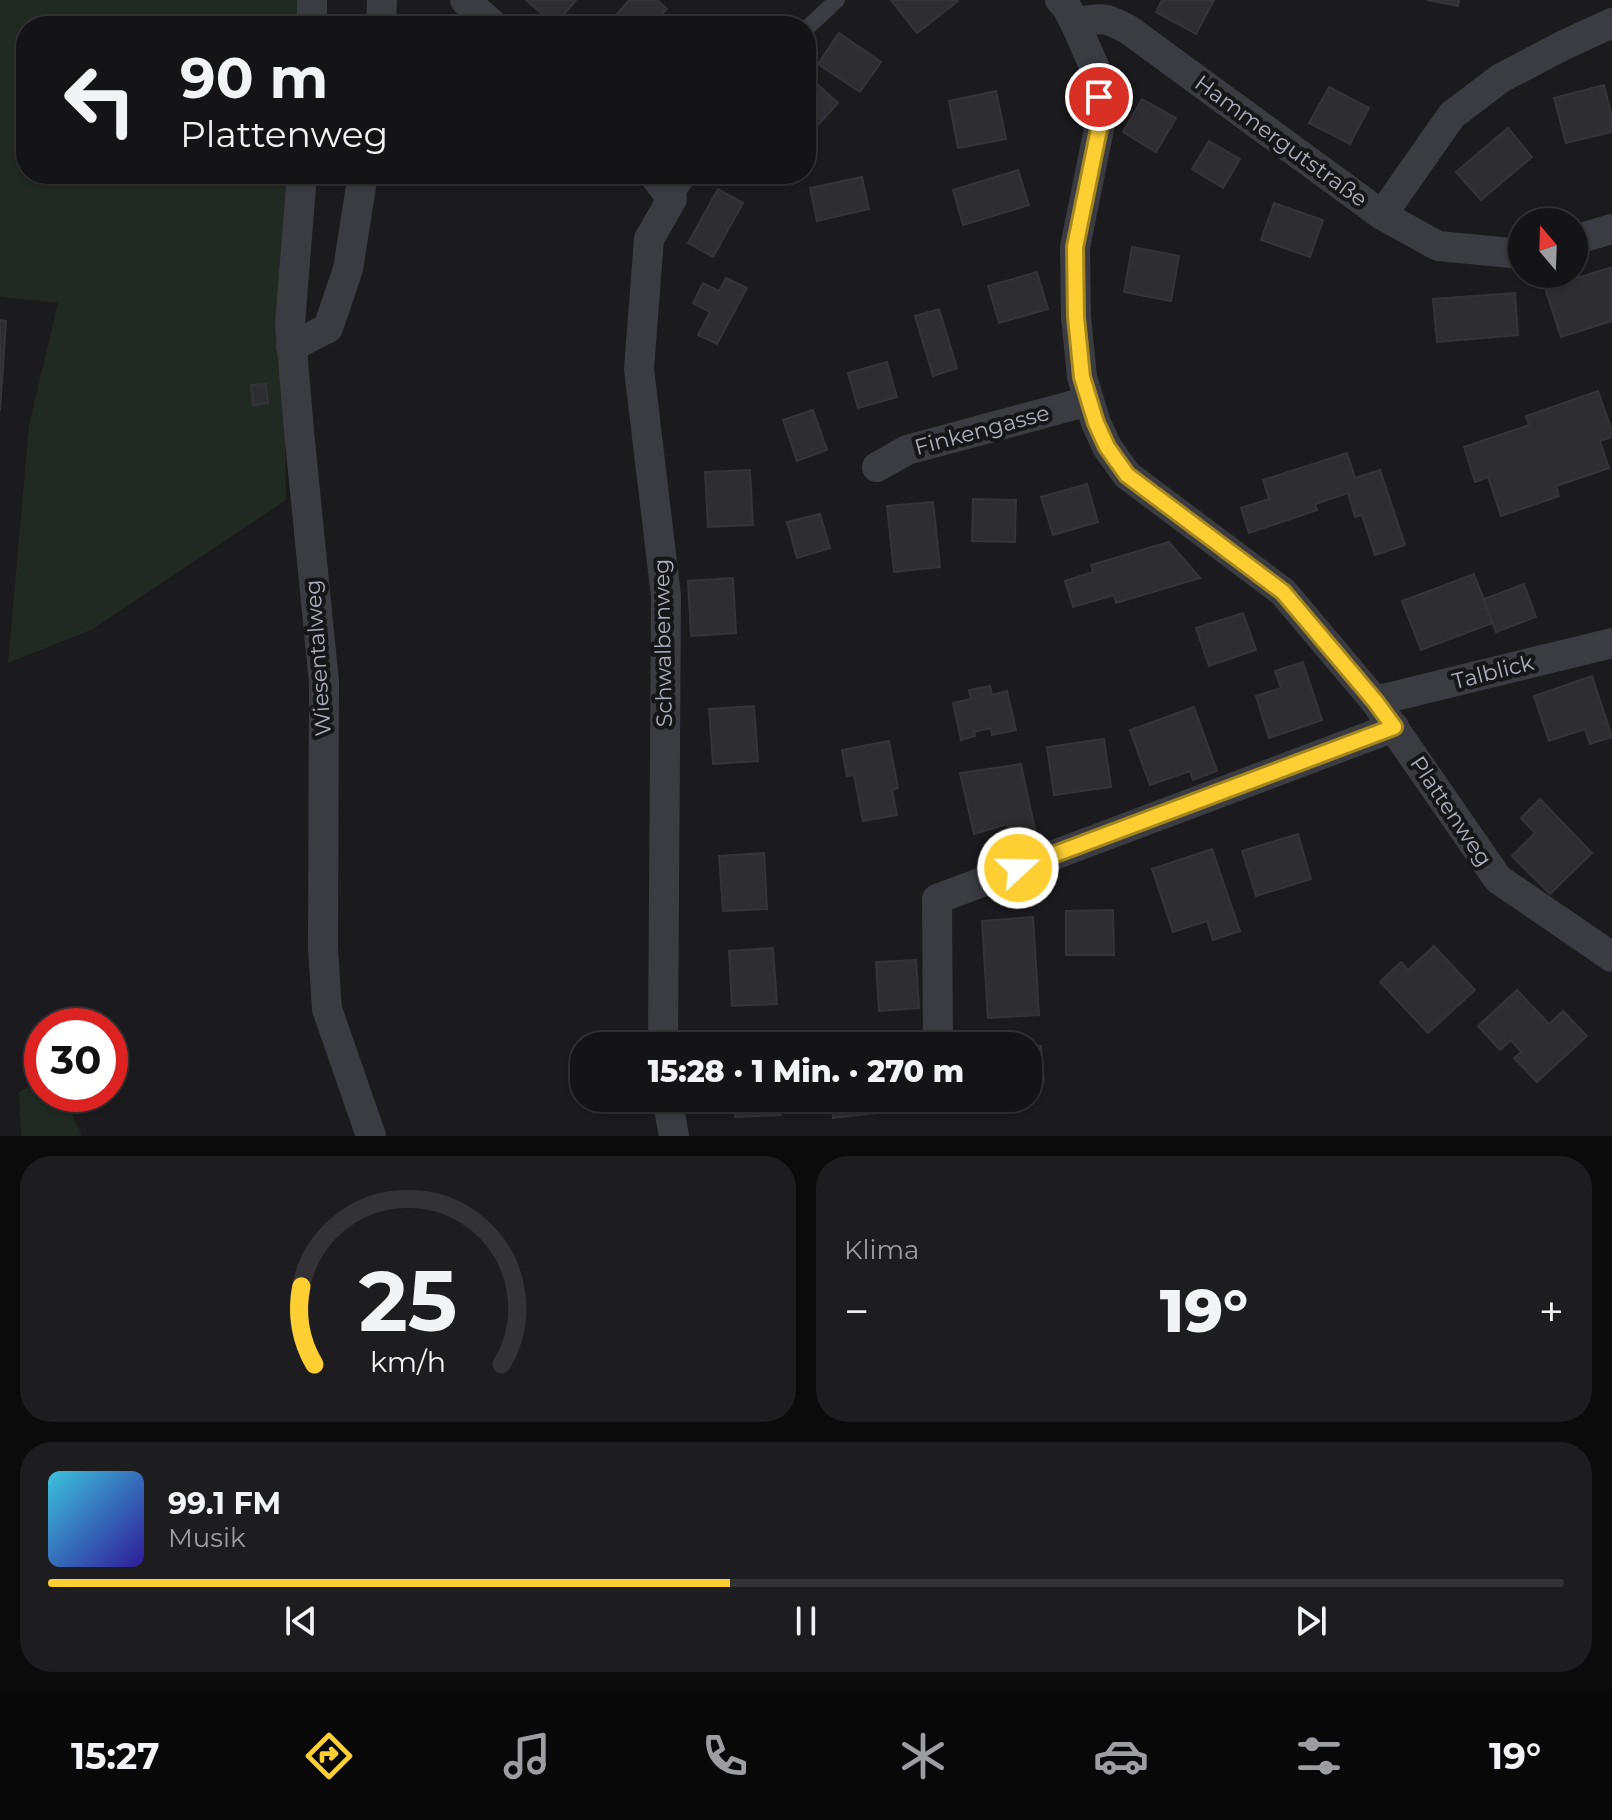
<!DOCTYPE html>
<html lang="de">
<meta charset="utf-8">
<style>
body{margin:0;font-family:Montserrat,sans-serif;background:#1d1d1f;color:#f1f3f6;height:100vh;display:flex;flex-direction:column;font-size:30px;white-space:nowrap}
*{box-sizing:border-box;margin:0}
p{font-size:26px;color:#9d9ea1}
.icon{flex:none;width:44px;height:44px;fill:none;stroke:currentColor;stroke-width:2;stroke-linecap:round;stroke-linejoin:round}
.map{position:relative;height:1136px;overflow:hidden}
.sheet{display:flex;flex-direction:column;gap:20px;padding:20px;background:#0b0b0c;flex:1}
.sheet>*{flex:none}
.hud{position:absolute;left:16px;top:16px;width:800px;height:168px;border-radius:32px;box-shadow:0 2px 6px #0004,0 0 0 2px #333335;background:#141416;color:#f1f3f6;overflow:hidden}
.needle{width:52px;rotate:341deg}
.controls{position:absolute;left:1508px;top:208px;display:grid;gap:16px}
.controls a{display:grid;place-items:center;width:80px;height:80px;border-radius:50%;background:#141416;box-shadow:0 2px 6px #0004,0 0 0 2px #333335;font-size:40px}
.speed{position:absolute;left:24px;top:1008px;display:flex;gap:16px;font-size:40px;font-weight:700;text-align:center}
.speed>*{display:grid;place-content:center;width:104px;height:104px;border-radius:50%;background:#141416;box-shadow:0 2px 6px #0004,0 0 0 2px #333335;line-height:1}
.speed .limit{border:12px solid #d22;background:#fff;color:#111}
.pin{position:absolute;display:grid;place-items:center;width:68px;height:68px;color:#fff;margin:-34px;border:4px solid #fff;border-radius:50%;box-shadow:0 2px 8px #0007}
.me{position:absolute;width:88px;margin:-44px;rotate:69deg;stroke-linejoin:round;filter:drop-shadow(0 0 6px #0008)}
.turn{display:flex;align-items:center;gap:28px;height:168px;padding:0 32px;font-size:36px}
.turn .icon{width:104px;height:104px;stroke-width:2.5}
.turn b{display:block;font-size:56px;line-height:68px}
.big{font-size:60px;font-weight:800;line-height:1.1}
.sheet .widget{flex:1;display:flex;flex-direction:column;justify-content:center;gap:12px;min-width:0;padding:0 28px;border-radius:32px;background:#1d1d1f}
.sheet .dial{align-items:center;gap:0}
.dial svg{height:208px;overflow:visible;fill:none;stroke:#333335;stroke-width:7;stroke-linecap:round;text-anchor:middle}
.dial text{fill:#f1f3f6;stroke:none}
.song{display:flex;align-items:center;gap:24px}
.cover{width:96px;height:96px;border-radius:12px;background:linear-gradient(135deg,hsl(190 70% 55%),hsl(250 70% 35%))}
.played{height:8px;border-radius:4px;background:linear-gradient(90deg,#fdcf32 45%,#333335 45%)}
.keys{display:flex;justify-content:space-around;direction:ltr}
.heat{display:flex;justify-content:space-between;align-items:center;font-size:44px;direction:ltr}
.sheet .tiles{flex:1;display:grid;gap:20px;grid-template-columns:1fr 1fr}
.widget:last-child{grid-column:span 2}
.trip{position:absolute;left:570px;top:1032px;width:472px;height:80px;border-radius:32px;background:#141416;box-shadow:0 2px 6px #0004,0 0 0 2px #333335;font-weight:800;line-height:80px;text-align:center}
.menu{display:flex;height:128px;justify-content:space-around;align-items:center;background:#080809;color:#9d9ea1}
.menu .icon{width:56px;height:56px}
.menu .current{color:#fdcf32}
.menu b{font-size:36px;color:#f1f3f6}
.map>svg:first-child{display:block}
.green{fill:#202922}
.building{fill:#2e2d31;stroke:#353439;stroke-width:2}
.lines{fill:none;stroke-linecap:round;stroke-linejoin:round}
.service{stroke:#3b3b42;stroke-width:16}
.minor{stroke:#3b3b42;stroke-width:30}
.route-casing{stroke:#a48720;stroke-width:20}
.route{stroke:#fdcf32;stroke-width:14}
.labels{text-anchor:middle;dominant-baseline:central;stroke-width:8;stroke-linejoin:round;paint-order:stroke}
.street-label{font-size:22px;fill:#acb0bd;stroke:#161518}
</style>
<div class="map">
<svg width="1612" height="1136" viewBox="0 0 1612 1136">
<rect width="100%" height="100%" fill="#1b1a1d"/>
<g class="green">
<path d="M0,0H308L306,26H26V174H292L283,272L286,500L91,630L8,663L29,425L58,303L0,297Z"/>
<path d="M42,1079V1094H63L82,1136H21L19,1092Z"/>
</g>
<g class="building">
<path d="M526,0H576L555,25Z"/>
<path d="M629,0H657L667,9L650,26H607Z"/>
<path d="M891,0H957L958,1L917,33Z"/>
<path d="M1162,0H1214L1196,34L1156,12Z"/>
<path d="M1427,0H1459L1458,6Z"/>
<path d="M839,33L881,62L860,92L818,64Z"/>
<path d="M806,74L838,103L806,138Z"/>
<path d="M1604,85L1612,117V132L1566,143L1554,98Z"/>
<path d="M1329,87L1369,108L1350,144L1309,123Z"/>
<path d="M996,91L1006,139L958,148L949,101Z"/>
<path d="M1142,99L1176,118L1156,152L1123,132Z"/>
<path d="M1508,128L1532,157L1481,200L1456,172Z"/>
<path d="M1209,141L1240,159L1223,188L1192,169Z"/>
<path d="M1018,170L1029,205L963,225L953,190Z"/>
<path d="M862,177L869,209L817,221L810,188Z"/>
<path d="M718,189L743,203L713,257L688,243Z"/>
<path d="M1274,203L1323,220L1310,257L1261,240Z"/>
<path d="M1132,247L1179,256L1171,301L1124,292Z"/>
<path d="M1612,267V321L1561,337L1545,288Z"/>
<path d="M1037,272L1048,309L999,323L988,286Z"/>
<path d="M726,278L747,288L717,344L698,335L710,312L693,303L703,283L719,291Z"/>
<path d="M1515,293L1518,335L1437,342L1433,299Z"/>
<path d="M939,309L957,368L933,376L915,316Z"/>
<path d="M0,320L6,321L0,411Z"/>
<path d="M887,362L897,397L858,408L848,373Z"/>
<path d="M266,384L268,403L253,405L251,385Z"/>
<path d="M1598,391L1612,431V437L1600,441L1609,468L1556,486L1559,496L1501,516L1488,477L1475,482L1464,447L1529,425L1526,416Z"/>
<path d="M813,410L827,450L797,461L783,420Z"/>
<path d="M1347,453L1355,478L1380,470L1405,545L1375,555L1362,515L1355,517L1348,493L1315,504L1317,510L1249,533L1241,508L1269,499L1263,480Z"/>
<path d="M750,470L753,525L708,527L705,472Z"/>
<path d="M1087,484L1098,522L1053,535L1041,497Z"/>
<path d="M973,499L1016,500L1015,542L972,541Z"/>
<path d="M933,502L940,567L894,572L887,506Z"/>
<path d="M820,514L830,548L797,558L787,522Z"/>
<path d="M1169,542L1200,578L1116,603L1114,595L1073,607L1065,581L1093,572L1091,565Z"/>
<path d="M1474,574L1493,623L1421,650L1402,601Z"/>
<path d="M733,578L736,633L691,636L688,581Z"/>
<path d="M1524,584L1536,617L1496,632L1484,599Z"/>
<path d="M1243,613L1256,650L1209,666L1196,628Z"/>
<path d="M1303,662L1322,720L1269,738L1256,696L1281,688L1275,671Z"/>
<path d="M1592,676L1612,737L1590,744L1585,729L1549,741L1534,696Z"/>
<path d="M990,686L992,695L1007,691L1016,730L992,735L991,728L974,732L975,736L961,740L953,703L971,699L969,690Z"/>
<path d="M754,706L758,761L713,764L709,709Z"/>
<path d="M1194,707L1217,771L1193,780L1190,771L1150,785L1130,730Z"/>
<path d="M1104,739L1111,787L1054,795L1047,747Z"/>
<path d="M889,741L898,788L892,790L897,815L863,821L854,775L847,776L842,750Z"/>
<path d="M1021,764L1035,830L1028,835L1019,837L1010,835L1007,824L974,834L960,773Z"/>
<path d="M1540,799L1592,853L1550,894L1512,856L1535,833L1521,818Z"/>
<path d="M1298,834L1311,879L1256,896L1242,851Z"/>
<path d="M1212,849L1240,931L1213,940L1207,921L1173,932L1152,869Z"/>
<path d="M764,853L767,909L723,911L719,856Z"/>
<path d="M1113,910L1114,955H1066V911Z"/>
<path d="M1033,917L1039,1015L988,1018L982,921Z"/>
<path d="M1434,946L1475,990L1428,1033L1380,982L1401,962L1408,970Z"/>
<path d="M773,948L777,1004L732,1006L729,951Z"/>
<path d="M916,960L919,1008L879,1011L876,962Z"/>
<path d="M1517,990L1549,1024L1563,1011L1587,1036L1537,1082L1514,1058L1521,1052L1511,1040L1500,1050L1478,1026Z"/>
<path d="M868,1040L869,1046H832V1044Z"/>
<path d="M1041,1046L1044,1082L1040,1083L1041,1090L1028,1091V1047Z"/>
<path d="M735,1098H780L781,1115L735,1117Z"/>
<path d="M831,1098H875L876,1113L833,1118Z"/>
</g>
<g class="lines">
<g class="service">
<path d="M806,29L837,0"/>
<path d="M672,199L691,174"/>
</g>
<g class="minor">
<path d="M465,0L494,26"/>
<path d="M1060,0L1066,6L1075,23L1098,75L1101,119L1075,247L1076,317L1082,377L1096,423L1107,447L1127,475L1283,592L1375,701L1498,879L1612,957"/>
<path d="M1075,23C1101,17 1106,17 1129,30L1382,215L1438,246L1522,254"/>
<path d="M312,26V0"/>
<path d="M381,26L382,0"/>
<path d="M302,174L290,324L299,431L324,682L323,948L327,1009L371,1136"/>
<path d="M653,174L672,199L649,239L639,369L666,596L663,1046"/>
<path d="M1382,215L1452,115L1501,78L1564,45L1612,23"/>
<path d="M1574,240L1612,229"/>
<path d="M291,347L328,328L348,269L363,174"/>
<path d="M877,467L907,450L1089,401"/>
<path d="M1375,701L1612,643"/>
<path d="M938,1046L937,899L1394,727"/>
<path d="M667,1098L674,1136"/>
</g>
</g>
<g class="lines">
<g class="route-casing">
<path id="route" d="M1018,868L1394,727L1375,701L1283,592L1127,475L1107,447L1096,423L1082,377L1076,317L1075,247L1101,119L1099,97"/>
</g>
<use href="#route" class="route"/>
</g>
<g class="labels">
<g class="street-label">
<text transform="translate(1281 141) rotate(36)">Hammergutstraße</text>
<text transform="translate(982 430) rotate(-15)">Finkengasse</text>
<text transform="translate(663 643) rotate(-91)">Schwalbenweg</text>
<text transform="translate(318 658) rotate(-94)">Wiesentalweg</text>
<text transform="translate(1493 672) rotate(-14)">Talblick</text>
<text transform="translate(1451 811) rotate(56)">Plattenweg</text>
</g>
</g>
</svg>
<div class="controls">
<a><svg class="needle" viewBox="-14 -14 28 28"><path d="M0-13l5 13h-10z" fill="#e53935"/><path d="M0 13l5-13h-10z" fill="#9d9ea1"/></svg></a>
</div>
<div class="speed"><div class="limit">30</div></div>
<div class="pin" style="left:1099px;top:97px;background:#d93025"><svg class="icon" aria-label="arrive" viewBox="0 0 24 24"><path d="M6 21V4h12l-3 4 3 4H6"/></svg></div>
<svg class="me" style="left:1018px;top:868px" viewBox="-20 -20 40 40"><circle r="17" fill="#fdcf32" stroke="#fff" stroke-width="3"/><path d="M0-11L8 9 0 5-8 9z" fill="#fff"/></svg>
<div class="trip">15:28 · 1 Min. · 270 m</div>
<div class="hud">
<div class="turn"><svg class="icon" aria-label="left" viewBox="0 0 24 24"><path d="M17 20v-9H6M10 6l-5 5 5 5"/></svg><div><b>90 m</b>Plattenweg</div></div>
</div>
</div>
<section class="sheet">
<div class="tiles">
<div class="widget dial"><svg viewBox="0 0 100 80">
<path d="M14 69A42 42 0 1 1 86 69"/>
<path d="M14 69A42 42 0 0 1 9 39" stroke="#fdcf32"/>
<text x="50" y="56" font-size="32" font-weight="700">25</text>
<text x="50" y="72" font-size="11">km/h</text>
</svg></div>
<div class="widget"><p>Klima</p>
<div class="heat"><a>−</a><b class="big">19°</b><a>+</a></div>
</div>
<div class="widget">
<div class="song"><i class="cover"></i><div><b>99.1 FM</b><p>Musik</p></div></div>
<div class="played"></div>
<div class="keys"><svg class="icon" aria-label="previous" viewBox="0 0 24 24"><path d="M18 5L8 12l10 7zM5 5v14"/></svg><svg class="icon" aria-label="pause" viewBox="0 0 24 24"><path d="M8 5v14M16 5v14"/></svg><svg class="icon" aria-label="next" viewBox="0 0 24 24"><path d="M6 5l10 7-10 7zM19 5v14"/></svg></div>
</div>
</div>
</section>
<nav class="menu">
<b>15:27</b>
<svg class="icon current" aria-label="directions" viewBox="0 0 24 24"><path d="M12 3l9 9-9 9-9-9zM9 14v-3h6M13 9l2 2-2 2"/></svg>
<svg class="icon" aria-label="music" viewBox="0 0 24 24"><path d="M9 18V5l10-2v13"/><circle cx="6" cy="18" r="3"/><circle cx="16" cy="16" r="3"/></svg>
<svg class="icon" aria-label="phone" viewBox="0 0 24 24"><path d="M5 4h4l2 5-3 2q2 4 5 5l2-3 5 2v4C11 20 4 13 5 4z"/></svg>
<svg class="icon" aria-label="climate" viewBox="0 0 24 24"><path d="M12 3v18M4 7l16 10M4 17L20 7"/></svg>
<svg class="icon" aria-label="car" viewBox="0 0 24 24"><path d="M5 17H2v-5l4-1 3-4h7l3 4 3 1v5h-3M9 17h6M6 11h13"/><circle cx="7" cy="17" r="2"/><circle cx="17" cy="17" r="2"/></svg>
<svg class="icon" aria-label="filters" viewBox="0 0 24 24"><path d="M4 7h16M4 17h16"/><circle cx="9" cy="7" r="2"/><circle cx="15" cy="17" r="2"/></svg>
<b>19°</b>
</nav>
